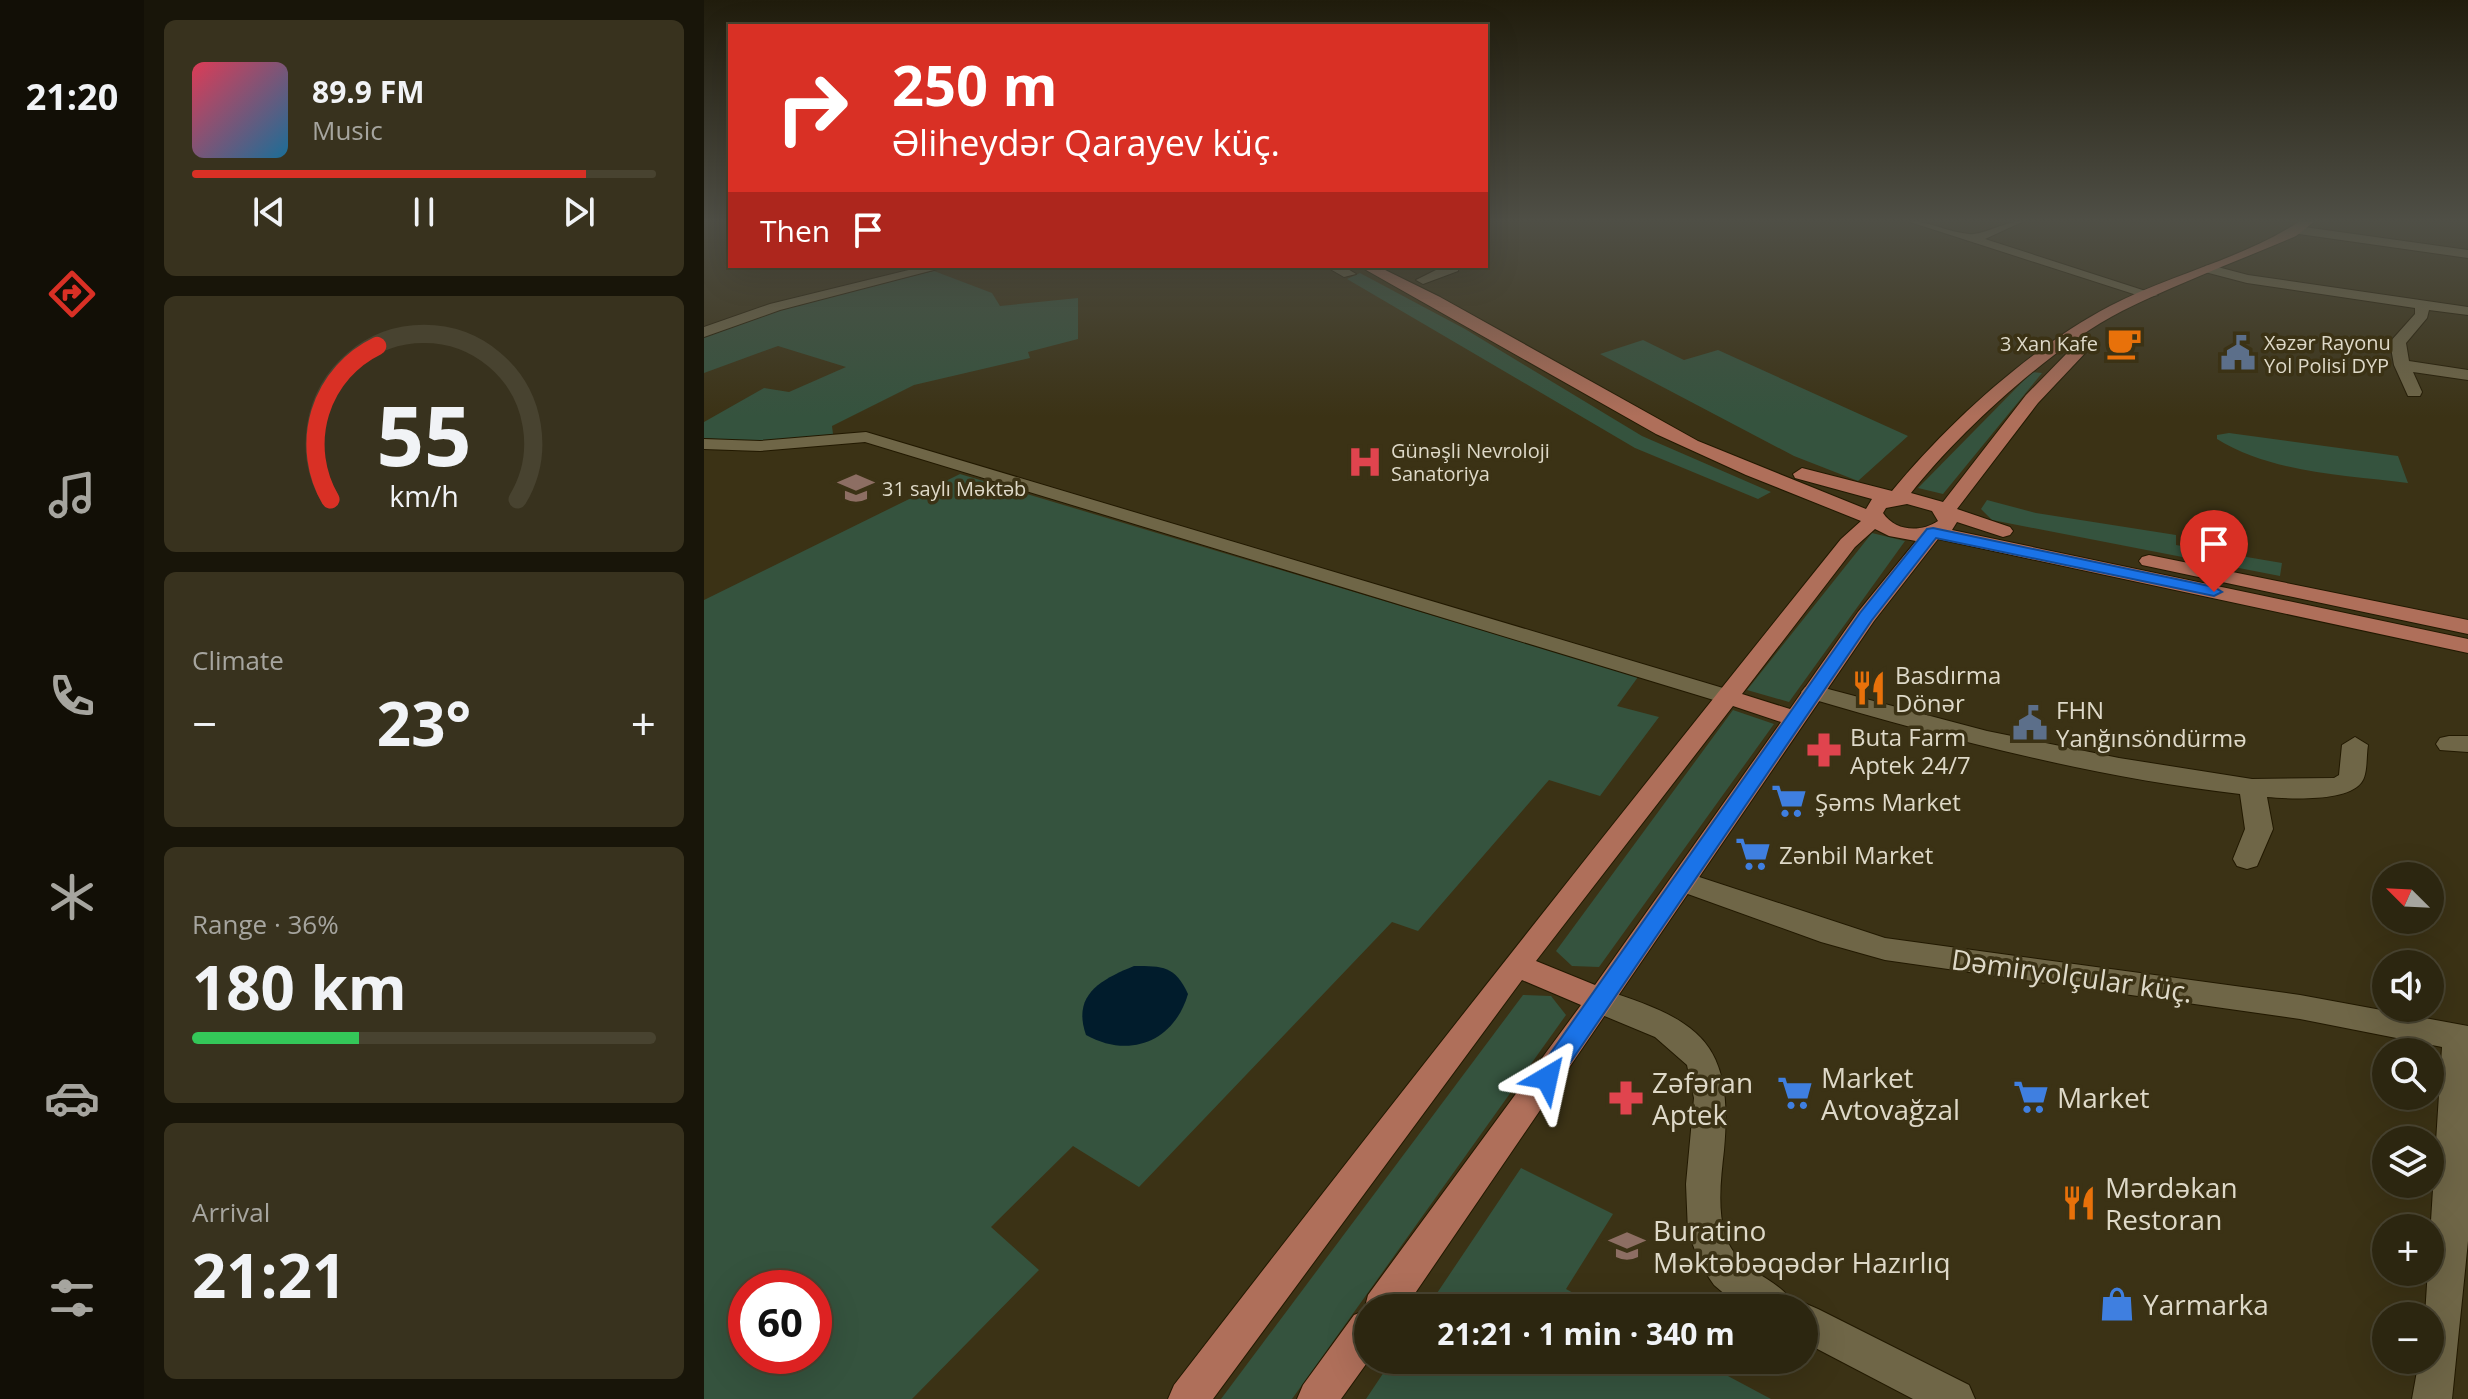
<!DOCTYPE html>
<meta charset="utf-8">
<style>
body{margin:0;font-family:"Open Sans",sans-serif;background:#38321e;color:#f1f3f6;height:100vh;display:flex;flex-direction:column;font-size:30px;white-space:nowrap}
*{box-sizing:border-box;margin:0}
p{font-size:26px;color:#a6a59f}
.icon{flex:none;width:44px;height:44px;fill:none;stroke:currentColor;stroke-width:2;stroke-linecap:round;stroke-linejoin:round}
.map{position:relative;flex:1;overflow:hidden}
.side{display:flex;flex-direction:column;gap:20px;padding:20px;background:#181509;width:560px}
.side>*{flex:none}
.hud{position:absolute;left:24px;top:24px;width:760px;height:244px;border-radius:0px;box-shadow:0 8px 32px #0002,0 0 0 2px #484330;background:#d93025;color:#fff;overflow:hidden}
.needle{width:52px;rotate:294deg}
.fabs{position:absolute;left:1668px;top:862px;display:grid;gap:16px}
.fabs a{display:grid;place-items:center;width:72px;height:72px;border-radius:50%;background:#2c2610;box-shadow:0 8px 32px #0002,0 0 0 2px #484330;font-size:40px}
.speed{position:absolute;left:24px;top:1270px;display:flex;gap:16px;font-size:40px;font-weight:700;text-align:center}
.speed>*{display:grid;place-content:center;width:104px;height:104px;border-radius:50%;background:#2c2610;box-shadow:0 8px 32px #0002,0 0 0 2px #484330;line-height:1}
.speed .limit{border:12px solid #d22;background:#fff;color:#111}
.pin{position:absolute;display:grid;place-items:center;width:68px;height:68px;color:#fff;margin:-82px -34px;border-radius:50% 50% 50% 0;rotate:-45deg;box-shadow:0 0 8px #0007}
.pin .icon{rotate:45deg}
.me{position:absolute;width:88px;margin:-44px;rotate:36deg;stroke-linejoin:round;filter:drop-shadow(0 0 6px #0008)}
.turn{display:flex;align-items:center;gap:28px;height:168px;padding:0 32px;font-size:36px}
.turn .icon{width:104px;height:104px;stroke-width:2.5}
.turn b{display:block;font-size:56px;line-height:68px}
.then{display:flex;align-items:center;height:76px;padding:0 32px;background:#0003;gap:16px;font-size:30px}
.big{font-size:60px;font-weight:700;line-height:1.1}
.side .widget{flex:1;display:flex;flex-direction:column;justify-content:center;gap:12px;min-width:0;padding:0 28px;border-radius:12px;background:#38321e}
.side .dial{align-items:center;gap:0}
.dial svg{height:208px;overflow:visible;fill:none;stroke:#484330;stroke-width:7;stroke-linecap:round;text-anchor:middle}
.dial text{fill:#f1f3f6;stroke:none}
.song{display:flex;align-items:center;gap:24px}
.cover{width:96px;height:96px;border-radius:12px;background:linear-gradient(135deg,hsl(350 70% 55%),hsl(200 70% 35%))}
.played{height:8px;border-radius:4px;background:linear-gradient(90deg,#d93025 85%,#484330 85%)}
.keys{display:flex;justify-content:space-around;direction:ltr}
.heat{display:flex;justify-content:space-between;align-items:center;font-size:44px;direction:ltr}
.charge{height:12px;border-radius:6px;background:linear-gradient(90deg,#34c759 36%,#484330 0)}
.trip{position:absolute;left:650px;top:1294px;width:464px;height:80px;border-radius:40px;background:#2c2610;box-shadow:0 8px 32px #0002,0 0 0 2px #484330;font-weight:700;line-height:80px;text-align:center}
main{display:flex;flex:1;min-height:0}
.menu{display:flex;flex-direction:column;width:144px;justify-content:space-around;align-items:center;background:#120f06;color:#a6a59f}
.menu .icon{width:56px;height:56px}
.menu .selected{color:#d93025}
.menu b{font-size:36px;color:#f1f3f6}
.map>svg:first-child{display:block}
.green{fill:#35533e;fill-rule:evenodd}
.water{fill:#011c2c}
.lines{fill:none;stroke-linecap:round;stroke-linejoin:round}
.minor-casing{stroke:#221900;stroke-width:2}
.major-casing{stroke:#221900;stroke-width:2}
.minor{fill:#6f6647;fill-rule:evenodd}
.major{fill:#af6f5a;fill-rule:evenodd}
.route{fill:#1a73e8;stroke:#114b97;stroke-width:2}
.labels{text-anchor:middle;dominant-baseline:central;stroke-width:7;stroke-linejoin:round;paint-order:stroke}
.far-poi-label{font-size:20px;fill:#ded9c8;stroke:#3b3215;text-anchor:start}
.poi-label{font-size:24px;fill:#ded9c8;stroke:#3b3215;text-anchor:start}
.near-street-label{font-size:28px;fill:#ded9c8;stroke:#3b3215}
.near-poi-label{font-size:28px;fill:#ded9c8;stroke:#3b3215;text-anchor:start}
</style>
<main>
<nav class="menu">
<b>21:20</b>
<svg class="icon selected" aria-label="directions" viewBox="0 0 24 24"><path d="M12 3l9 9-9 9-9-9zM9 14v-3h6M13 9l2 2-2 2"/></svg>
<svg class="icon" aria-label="music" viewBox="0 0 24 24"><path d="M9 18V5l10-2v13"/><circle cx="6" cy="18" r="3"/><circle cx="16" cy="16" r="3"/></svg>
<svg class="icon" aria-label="phone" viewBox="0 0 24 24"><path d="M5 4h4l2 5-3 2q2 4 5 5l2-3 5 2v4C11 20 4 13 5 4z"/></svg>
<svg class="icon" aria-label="climate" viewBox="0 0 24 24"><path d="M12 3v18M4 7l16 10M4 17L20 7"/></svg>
<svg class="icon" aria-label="car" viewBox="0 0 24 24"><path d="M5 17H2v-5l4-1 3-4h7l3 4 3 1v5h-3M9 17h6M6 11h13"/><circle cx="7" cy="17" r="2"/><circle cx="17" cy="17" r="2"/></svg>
<svg class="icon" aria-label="filters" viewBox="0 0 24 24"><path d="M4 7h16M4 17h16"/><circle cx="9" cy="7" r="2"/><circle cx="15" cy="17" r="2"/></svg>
</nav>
<section class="side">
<div class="widget">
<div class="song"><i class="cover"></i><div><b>89.9 FM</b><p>Music</p></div></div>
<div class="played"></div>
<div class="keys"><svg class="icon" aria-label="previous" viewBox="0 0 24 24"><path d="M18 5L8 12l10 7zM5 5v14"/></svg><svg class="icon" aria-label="pause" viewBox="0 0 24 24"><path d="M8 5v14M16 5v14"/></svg><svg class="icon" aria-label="next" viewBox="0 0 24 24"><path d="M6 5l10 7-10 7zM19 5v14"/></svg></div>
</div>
<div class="widget dial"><svg viewBox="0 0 100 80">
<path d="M14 69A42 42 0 1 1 86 69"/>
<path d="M14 69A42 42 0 0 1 32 10" stroke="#d93025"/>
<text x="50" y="56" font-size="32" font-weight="700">55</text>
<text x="50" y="72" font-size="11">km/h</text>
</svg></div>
<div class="widget"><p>Climate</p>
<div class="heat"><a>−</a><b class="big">23°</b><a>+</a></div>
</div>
<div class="widget"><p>Range · 36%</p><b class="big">180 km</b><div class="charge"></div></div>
<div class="widget"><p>Arrival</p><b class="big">21:21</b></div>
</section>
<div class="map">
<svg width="1764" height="1399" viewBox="0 0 1764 1399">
<rect width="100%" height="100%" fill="#3b3215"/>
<g class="green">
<path d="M230,271L288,293L296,306L374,298V339L324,352L326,358L210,385L128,426L129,434L59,443L0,438V422L60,388L85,392L142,367L74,346L0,373V335L65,311Z"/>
<path d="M656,273L761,329L938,436L1067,492L1054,499L931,448L643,279Z"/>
<path d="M939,340L980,360L1014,350L1204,436L1154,481L1090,456L896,354Z"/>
<path d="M1328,372L1338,373L1239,494L1214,488Z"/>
<path d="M1525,433L1694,456L1704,483C1642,475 1567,473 1513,439V435Z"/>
<path d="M256,474L934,677L913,706L955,717L896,796L845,780L714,931L688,922L435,1187L369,1146L287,1227L335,1270L208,1399H0V600ZM42,1288H110V1356H42Z"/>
<path d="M1283,500L1332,513L1472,535V545L1578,563L1576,576L1288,520L1277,509Z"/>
<path d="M1168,533L1201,541L1085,702L1043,690Z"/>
<path d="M1029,710L1070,724L895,967L868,966L852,951Z"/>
<path d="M819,995L847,996L862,1015L588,1399H517Z"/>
<path d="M817,1168L909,1214L862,1289L897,1308H723Z"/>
<path d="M688,1360H994L1067,1399H662Z"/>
</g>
<path class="water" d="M430,966C459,966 471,966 484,994C470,1042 425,1059 382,1035C368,995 396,980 430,966Z"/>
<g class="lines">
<g class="minor-casing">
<g id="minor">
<path d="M1203,221C1225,221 1243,232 1265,234C1278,236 1301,221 1320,221L1281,239L1454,295L1442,298Z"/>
<path d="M1593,226L1764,250V258L1588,233L1586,230Z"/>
<path d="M1506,265L1544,275L1764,307V315L1725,310L1723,318L1702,343L1705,361L1764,370V380L1709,372L1718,392L1716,396H1704L1690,365L1686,342L1711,314V308L1543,283L1501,272V266Z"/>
<path d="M221,266H245L76,310L0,337V327L66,304Z"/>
<path d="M621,266H639L652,274L640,277Z"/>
<path d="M740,266H754V271L719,284L712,280Z"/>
<path d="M162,432L1029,691L1033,696L1021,703L1013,701L161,442L56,451L0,449V439L56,441Z"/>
<path d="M1109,685L1283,731L1415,758L1548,779L1630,778L1635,775L1638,745L1651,737L1664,745C1662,756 1664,775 1657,783C1642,802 1585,799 1563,797L1569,829L1553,866L1543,869L1533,866L1529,859L1541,829L1536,794C1388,777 1243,739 1101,697L1097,692L1101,687Z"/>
<path d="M1745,736H1764V752L1736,750L1732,744L1736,738Z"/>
<path d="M980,872L1181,938L1596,995L1764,1026V1241L1748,1399H1708L1715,1360H1726V1316H1721L1738,1047L1596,1019L1181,960L1117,942L970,889L966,882L970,875Z"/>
<path d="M897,989C995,1020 1030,1041 1020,1150C1017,1177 1013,1208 1021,1235C1033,1274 1078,1277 1091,1307L1100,1303L1114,1309L1265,1385L1271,1399H1209L1100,1342V1308H1037L1010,1285L997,1266L984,1232L982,1184L990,1098L983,1065L951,1037L886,1010L881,1001L886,992Z"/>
</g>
</g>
<g class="major-casing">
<g id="major">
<path d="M1596,221H1611L1592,236C1534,261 1474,283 1418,311C1348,347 1256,431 1207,493L1239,502L1322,395L1372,344H1384V350L1334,403L1253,509L1306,527L1309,531L1306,535L1299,537L1253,522L1248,530L1764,639V653L1234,539L1170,621L701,1308H664L665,1360L637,1399H593L599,1385L650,1315L660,1311L664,1295L877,1005L818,980L509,1399H464L470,1385C690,1100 913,818 1137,539L1157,521L1042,475L952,434L655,266H673L736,297L994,441L1162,509L1168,499L1091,478L1089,474L1098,468L1188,491C1245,422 1326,348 1406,306C1467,274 1539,259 1596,221ZM1203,504L1228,511L1234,521C1216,533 1191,531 1179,513L1182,508ZM1171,529L1185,536L1212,541L1154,612L1086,709L1038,694L1151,547ZM1029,706L1077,722L891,985L832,961Z"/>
<path d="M1445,555L1764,620V634L1438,565L1435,561L1438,557Z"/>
</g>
</g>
<use href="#minor" class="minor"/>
<use href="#major" class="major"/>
</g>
<linearGradient id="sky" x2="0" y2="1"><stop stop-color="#201c0c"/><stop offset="0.53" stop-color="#4f4f46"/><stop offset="1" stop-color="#4f4f46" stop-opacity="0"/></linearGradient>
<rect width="1764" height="417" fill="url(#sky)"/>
<path class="route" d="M1229,528L1510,587L1518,592L1510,596L1232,538L1168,620L851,1085L843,1088L834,1085L830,1078L834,1071L1156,613L1223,529Z"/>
<defs>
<g id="cafe-bare" transform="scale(2.76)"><path d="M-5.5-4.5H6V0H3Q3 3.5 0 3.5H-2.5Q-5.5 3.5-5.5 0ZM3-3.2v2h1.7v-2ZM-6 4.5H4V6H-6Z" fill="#e8710a" stroke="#3b3215" stroke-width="2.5" paint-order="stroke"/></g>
<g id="civic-bare" transform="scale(2.76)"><path d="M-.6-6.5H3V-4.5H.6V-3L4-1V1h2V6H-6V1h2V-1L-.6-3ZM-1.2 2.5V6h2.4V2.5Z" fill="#5c6f8a" stroke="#3b3215" stroke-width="2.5" paint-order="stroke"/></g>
<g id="hospital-bare" transform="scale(2.76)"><path d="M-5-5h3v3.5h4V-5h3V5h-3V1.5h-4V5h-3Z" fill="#e0444e" stroke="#3b3215" stroke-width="2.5" paint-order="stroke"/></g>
<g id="school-bare" transform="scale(2.76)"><path d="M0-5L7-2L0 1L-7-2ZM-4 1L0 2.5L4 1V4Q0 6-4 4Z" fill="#8d6e63" stroke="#3b3215" stroke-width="2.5" paint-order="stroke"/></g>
<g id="restaurant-bare" transform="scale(2.76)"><path d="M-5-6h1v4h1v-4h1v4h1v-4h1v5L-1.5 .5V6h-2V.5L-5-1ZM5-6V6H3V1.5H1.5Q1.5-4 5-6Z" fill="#e8710a" stroke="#3b3215" stroke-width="2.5" paint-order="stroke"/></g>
<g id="pharmacy-bare" transform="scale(2.76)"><path d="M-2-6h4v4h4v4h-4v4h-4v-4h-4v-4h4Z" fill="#e0444e" stroke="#3b3215" stroke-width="2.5" paint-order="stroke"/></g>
<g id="supermarket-bare" transform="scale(2.76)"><path d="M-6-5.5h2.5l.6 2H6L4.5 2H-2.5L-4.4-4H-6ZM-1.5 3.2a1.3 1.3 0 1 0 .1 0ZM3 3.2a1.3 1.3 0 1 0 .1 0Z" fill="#3f7fe0" stroke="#3b3215" stroke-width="2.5" paint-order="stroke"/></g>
<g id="shop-bare" transform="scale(2.76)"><path d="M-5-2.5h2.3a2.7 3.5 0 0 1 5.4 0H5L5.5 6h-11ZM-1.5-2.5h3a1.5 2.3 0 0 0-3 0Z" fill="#3f7fe0" stroke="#3b3215" stroke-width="2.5" paint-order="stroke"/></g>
</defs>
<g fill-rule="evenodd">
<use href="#cafe-bare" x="1420" y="343"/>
<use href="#civic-bare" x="1534" y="353"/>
<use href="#hospital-bare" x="661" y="462"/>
<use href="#school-bare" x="152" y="488"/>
<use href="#restaurant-bare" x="1165" y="688"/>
<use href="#civic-bare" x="1326" y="723"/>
<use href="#pharmacy-bare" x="1120" y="750"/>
<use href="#supermarket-bare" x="1085" y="801"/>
<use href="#supermarket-bare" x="1049" y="854"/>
<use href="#supermarket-bare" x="1091" y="1093"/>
<use href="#supermarket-bare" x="1327" y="1097"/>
<use href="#pharmacy-bare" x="922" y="1098"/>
<use href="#restaurant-bare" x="1375" y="1203"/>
<use href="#school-bare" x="923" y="1246"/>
<use href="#shop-bare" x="1413" y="1304"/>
</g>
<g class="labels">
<g class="far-poi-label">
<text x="1560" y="342">Xəzər Rayonu<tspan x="1560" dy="23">Yol Polisi DYP</tspan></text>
<text x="1394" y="343" text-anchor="end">3 Xan Kafe</text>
<text x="687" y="450">Günəşli Nevroloji<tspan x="687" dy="23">Sanatoriya</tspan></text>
<text x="178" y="488">31 saylı Məktəb</text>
</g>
<g class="poi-label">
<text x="1191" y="674">Basdırma<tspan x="1191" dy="28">Dönər</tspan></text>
<text x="1352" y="709">FHN<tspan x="1352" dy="28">Yanğınsöndürmə</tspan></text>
<text x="1146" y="736">Buta Farm<tspan x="1146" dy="28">Aptek 24/7</tspan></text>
<text x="1111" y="801">Şəms Market</text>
<text x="1075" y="854">Zənbil Market</text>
</g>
<g class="near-street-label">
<text transform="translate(1368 975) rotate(8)">Dəmiryolçular küç.</text>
</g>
<g class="near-poi-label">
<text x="1117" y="1077">Market<tspan x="1117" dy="32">Avtovağzal</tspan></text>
<text x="948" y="1082">Zəfəran<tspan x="948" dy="32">Aptek</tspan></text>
<text x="1353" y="1097">Market</text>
<text x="1401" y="1187">Mərdəkan<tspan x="1401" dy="32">Restoran</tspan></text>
<text x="949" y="1230">Buratino<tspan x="949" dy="32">Məktəbəqədər Hazırlıq</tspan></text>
<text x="1439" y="1304">Yarmarka</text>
</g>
</g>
</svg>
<div class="fabs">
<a><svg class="needle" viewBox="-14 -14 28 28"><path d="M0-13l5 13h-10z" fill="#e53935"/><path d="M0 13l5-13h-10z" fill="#a6a59f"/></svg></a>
<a><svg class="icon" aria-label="sound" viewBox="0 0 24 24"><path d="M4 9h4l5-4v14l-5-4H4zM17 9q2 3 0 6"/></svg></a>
<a><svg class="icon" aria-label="search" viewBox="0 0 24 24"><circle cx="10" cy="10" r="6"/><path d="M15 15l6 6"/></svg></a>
<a><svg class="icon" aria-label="layers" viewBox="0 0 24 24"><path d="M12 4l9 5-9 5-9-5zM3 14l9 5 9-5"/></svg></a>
<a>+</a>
<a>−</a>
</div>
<div class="speed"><div class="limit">60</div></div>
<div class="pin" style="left:1510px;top:592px;background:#d93025"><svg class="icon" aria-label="arrive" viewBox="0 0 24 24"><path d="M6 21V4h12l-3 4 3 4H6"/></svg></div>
<svg class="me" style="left:843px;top:1078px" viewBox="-20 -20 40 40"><path d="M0-17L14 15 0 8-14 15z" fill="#1a73e8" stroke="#fff" stroke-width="4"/></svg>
<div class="trip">21:21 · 1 min · 340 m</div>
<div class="hud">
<div class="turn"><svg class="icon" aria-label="right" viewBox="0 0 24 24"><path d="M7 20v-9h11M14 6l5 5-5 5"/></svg><div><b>250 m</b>Əliheydər Qarayev küç.</div></div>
<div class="then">Then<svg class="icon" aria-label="arrive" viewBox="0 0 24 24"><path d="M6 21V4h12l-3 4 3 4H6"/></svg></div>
</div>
</div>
</main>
